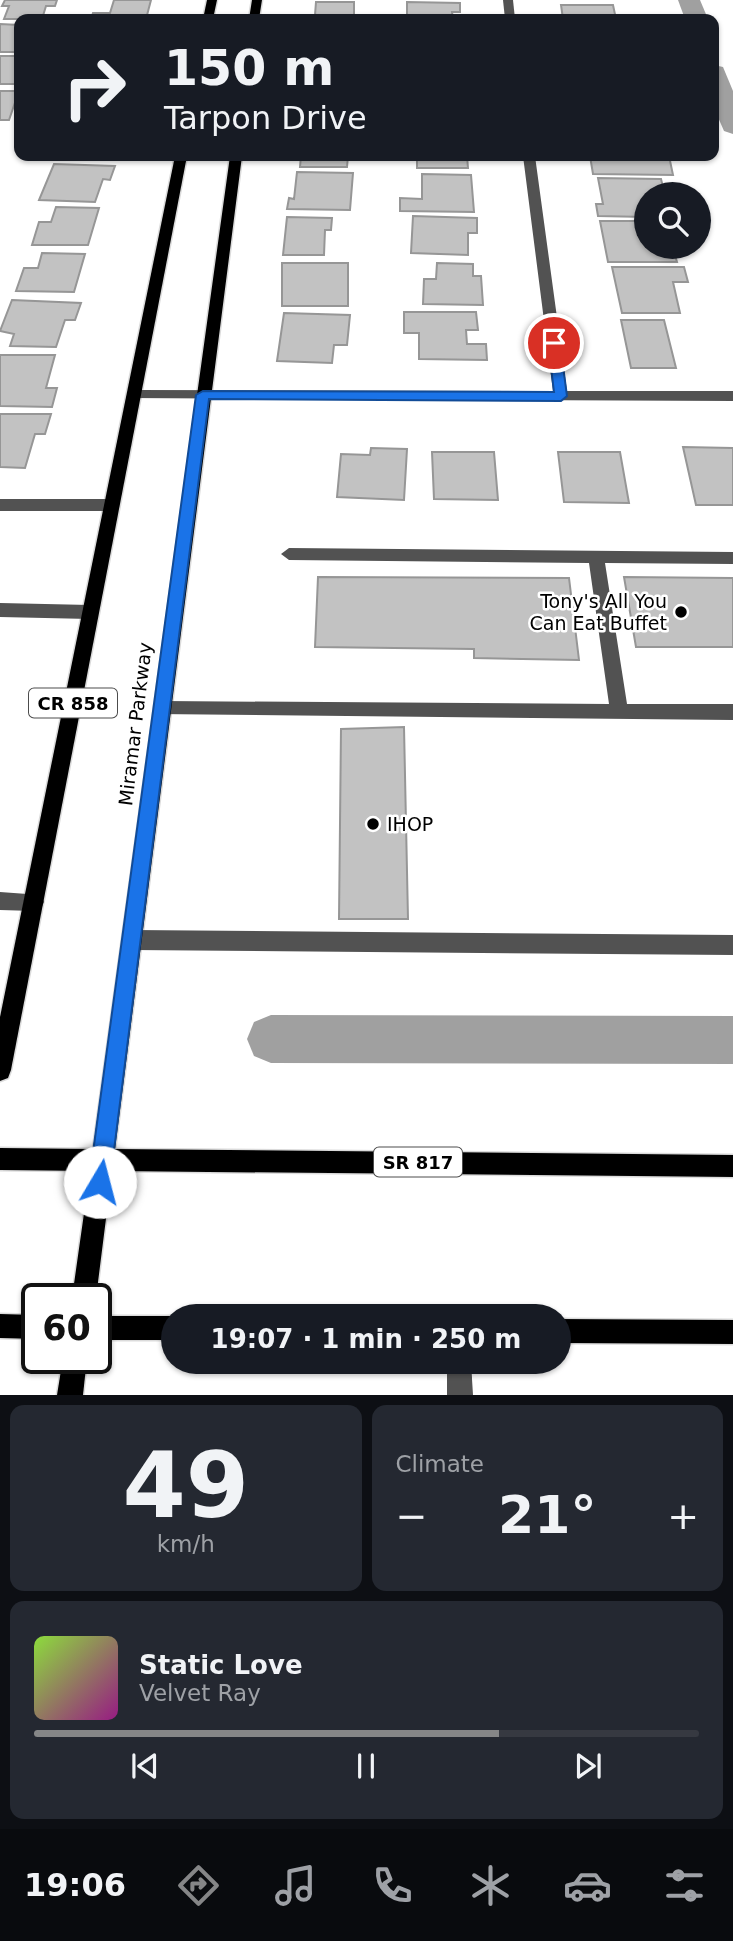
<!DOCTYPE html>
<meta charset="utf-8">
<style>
body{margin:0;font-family:"DejaVu Sans",sans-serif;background:#242831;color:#f1f3f6;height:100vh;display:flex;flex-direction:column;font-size:26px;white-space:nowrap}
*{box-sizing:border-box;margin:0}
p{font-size:23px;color:#9ea1a6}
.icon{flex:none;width:38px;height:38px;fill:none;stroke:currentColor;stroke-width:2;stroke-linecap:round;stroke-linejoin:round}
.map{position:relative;height:1395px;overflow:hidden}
.details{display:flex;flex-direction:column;gap:10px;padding:10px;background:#0d0f14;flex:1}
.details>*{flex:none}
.banner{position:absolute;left:14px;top:14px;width:705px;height:147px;border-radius:14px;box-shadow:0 2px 5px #0004;background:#171b24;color:#f1f3f6;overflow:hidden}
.buttons{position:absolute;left:634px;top:182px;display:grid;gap:14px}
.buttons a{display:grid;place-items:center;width:77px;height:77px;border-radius:50%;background:#171b24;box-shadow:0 2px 5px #0004;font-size:35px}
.speed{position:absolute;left:21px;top:1283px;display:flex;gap:14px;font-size:35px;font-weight:700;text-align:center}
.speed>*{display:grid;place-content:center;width:91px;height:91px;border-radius:50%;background:#171b24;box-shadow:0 2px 5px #0004;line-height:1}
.speed .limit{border:4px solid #111;border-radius:10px;background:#fff;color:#111}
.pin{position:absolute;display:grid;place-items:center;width:60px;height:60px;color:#fff;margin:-30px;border:4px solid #fff;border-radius:50%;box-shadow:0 2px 7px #0007}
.me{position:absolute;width:77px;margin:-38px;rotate:8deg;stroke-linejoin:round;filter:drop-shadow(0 0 5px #0008)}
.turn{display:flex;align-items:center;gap:24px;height:147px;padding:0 35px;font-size:32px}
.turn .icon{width:91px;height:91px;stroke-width:2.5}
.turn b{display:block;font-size:49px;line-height:60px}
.big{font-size:52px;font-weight:800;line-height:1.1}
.details .card{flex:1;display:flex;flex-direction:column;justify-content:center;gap:10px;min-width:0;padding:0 24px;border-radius:14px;background:#242831}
.details .dial{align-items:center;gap:0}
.dial b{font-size:91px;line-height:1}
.song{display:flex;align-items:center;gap:21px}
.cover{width:84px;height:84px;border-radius:10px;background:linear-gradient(135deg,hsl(90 70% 55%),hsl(310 70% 35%))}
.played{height:7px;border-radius:4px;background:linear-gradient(90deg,#858687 70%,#363941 70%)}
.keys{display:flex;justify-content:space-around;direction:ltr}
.heat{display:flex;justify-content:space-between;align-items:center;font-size:38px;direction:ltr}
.details .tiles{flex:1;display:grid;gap:10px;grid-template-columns:1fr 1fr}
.card:last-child{grid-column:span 2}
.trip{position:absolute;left:161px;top:1304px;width:410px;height:70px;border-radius:35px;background:#171b24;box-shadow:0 2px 5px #0004;font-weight:800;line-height:70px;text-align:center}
.dock{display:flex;height:112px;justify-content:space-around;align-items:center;background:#090b0e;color:#9ea1a6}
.dock .icon{width:49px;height:49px}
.dock .on{color:#858687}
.dock b{font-size:32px;color:#f1f3f6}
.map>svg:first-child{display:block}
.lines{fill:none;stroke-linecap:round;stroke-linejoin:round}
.canal{fill:#a0a0a0;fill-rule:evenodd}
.building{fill:#c2c2c2;stroke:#969696;stroke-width:2}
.major-casing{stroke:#dbdbdb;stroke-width:3}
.minor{fill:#525252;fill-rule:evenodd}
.major{fill:#000;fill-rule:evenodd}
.route{fill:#1a73e8;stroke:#114b97;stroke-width:2}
.poi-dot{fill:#000;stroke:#fff;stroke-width:2.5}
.labels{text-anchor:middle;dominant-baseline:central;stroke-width:5;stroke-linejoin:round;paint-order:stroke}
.shield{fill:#fff;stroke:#4c4c4c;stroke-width:2}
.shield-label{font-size:18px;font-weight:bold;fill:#000}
.poi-label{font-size:19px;fill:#000;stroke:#fff;text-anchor:end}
.street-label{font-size:19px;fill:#000;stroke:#fff}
</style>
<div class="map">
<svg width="733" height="1395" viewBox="0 0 733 1395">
<rect width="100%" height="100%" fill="#fff"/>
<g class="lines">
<g class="canal">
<path d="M678,0H700L708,19H685Z"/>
<path d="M714,65L723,67L733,91V134L724,131L714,108Z"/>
<path d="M271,1015L733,1016V1064L271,1063L254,1056L247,1039L254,1022Z"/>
</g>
</g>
<g class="building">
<path d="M5,0H57L55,6H46L42,19H4L9,6H2Z"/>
<path d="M114,0H151L146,19H91L93,13H110Z"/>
<path d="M316,2H354V17L304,19V15H315Z"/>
<path d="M407,2L460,3V12H452L453,19H407Z"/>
<path d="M561,5H613L616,19H563Z"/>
<path d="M0,24L19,25L17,52H0Z"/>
<rect x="0" y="56" width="19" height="28"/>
<path d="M0,91H19L9,120H0Z"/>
<path d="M58,156H112L111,160L56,158Z"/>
<path d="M301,156H348L347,167H300Z"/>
<path d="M417,156H467L468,168H417Z"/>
<path d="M590,156H669L673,175L593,174Z"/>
<path d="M54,164L115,166L110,180L103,179L95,202L39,200Z"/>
<path d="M297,172L353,173L350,210L287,209L289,198L294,199Z"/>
<path d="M422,174L471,175L474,212L400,211V198L422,199Z"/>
<path d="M598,178L661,179L664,191L646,194V217L598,216L596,204H603Z"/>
<path d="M56,207L99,208L88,245H32L39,222H51Z"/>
<path d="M413,216L477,218V233H468V255L411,253Z"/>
<path d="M287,217L332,218L331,230H325L324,255H283Z"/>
<path d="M600,221H646V247L673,248L677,262H608Z"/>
<path d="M42,253L85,254L74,292L16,291L24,268H38Z"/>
<rect x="282" y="263" width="66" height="43"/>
<path d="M437,263L473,264V276H481L483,305L423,304L424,279H436Z"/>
<path d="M612,267H684L688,282H673L680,313H622Z"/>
<path d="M12,300L81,303L75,320H65L56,347L10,346L14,334L0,331Z"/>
<path d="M404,312H476L478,330H466L467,344H486L487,360L419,359V333H404Z"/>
<path d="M284,313L350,315L347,345H334L332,363L277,361Z"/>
<path d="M621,320H664L676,368H631Z"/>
<path d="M0,355H55L46,388H57L52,407L0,406Z"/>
<path d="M0,414H51L45,434H35L25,468L0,467Z"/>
<path d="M683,447L733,448V505H696Z"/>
<path d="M371,448L407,449L404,500L337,497L341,454L370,455Z"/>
<path d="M432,452H494L498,500L434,499Z"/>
<path d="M558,452H620L629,503L564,502Z"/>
<path d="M318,577L569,578L579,660L474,658V649L315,647Z"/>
<path d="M624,577L733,578V647H636Z"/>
<path d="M404,727L408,919H339L341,729Z"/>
</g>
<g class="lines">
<g class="major-casing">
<g id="major">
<path d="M207,0H217L213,19H203Z"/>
<path d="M252,0H262L259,19H249Z"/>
<path d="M175,156H187L11,1070L8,1078L0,1081V1017Z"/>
<path d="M230,156H242L115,1149L733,1155V1177L112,1171L96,1298H72L90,1171L0,1170V1148L93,1149Z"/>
<path d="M0,1314L37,1315V1339L0,1338Z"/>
<rect x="96" y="1316" width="77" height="24"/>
<path d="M558,1319L733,1320V1344L558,1343Z"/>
<path d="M63,1358H87L83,1395H57Z"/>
</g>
</g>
<g class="minor">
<path d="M503,0H513L515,19H505Z"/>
<path d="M523,156H535L567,391H733V401L129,398L127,395L134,390L553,391Z"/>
<path d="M0,499H111L119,505L111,511H0Z"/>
<path d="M289,548L733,552V564L605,563L627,704H733V720L156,714L153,709L156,704L162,701L609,704L589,563L289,560L281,554Z"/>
<path d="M0,603L90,605L98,612L90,619L0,617Z"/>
<path d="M0,892L41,895L44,902L41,909L34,911L0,910Z"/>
<path d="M132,930L733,935V955L132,950L125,947L122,940L125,933Z"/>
<path d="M447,1362H471L473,1395H447Z"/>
</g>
<use href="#major" class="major"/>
</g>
<path class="route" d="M554,339L560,343L567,396L561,401L209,399L110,1182L107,1190L100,1193L92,1190L89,1182L196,395L203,391L554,392L548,343Z"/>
<g class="poi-dot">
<circle cx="681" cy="612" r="7"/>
<circle cx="373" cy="824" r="7"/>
</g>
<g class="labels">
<g class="shield">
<rect x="29" y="688.5" width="88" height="29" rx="5"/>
<rect x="374" y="1147.5" width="88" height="29" rx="5"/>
</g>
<g class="shield-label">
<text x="73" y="703">CR 858</text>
<text x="418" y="1162">SR 817</text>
</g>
<g class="poi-label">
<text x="667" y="601">Tony's All You<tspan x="667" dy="22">Can Eat Buffet</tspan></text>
<text x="387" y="824" text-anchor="start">IHOP</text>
</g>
<g class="street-label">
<text transform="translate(135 724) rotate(-83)">Miramar Parkway</text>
</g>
</g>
</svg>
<div class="buttons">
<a><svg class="icon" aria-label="search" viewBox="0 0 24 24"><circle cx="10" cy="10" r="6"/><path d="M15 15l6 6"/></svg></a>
</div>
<div class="speed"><div class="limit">60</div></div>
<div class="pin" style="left:554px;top:343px;background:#d93025"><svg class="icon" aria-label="arrive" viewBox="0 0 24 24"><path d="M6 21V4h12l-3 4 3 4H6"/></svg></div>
<svg class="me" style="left:100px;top:1182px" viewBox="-20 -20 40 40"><circle r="19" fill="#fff"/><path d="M0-13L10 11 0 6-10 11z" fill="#1a73e8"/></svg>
<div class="trip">19:07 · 1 min · 250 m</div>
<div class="banner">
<div class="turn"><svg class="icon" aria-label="right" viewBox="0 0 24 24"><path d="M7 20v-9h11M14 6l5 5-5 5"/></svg><div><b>150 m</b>Tarpon Drive</div></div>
</div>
</div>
<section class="details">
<div class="tiles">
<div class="card dial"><b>49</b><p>km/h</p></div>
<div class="card"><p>Climate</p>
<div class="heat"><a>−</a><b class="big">21°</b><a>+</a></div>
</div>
<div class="card">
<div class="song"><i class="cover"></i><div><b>Static Love</b><p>Velvet Ray</p></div></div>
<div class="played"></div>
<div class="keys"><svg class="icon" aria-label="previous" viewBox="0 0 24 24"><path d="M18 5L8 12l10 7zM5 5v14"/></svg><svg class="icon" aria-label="pause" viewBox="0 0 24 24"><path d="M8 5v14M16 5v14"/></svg><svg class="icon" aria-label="next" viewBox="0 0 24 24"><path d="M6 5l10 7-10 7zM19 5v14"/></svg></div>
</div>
</div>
</section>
<nav class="dock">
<b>19:06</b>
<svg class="icon on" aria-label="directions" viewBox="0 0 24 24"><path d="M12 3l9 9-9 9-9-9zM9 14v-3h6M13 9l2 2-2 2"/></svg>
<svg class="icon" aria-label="music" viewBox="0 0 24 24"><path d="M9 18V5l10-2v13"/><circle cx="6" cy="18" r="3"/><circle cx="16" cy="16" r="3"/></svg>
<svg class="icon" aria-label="phone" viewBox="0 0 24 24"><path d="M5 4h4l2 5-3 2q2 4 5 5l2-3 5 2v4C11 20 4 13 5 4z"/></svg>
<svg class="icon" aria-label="climate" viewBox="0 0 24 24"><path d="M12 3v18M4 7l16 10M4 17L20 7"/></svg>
<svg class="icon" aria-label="car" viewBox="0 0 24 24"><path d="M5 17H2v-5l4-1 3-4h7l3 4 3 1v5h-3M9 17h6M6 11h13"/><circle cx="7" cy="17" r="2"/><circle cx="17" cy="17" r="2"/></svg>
<svg class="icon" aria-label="filters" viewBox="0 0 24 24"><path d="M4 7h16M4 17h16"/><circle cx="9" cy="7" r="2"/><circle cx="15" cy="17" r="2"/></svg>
</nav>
